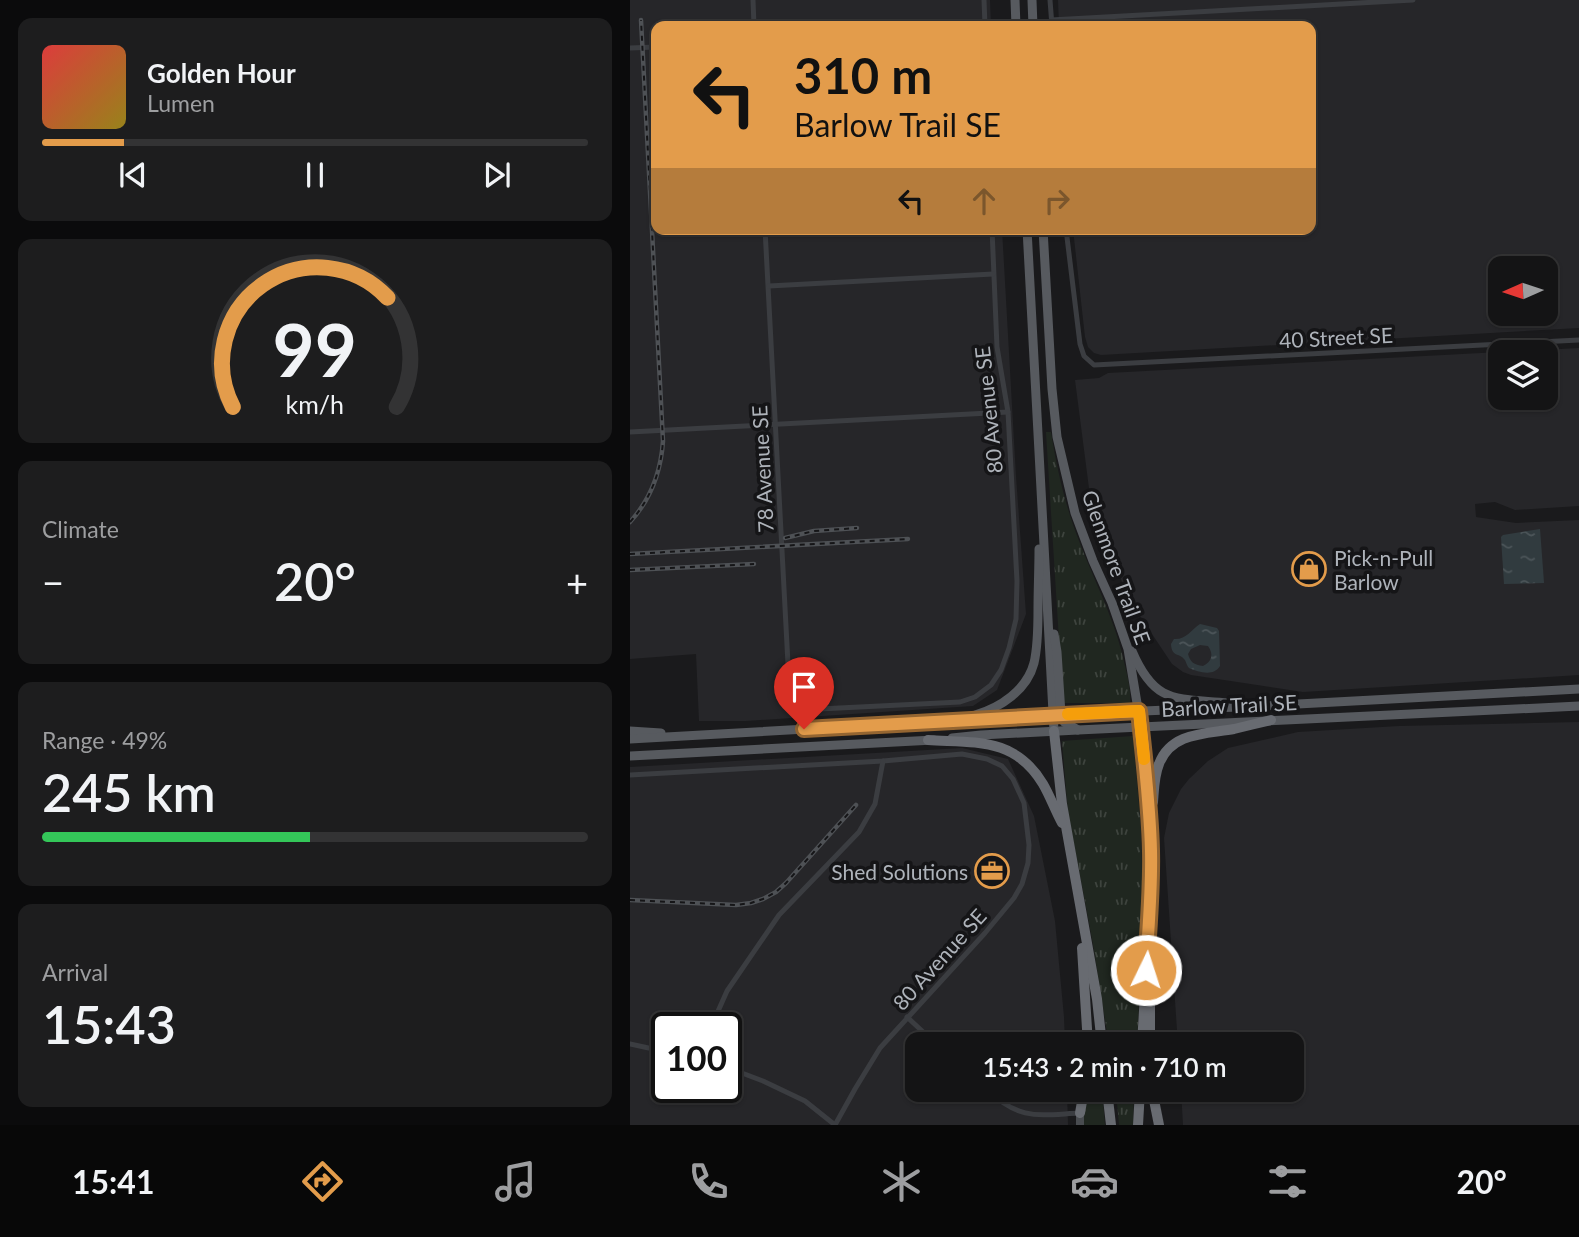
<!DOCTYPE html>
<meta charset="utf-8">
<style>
body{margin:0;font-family:Lato,sans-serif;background:#1d1d1e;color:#f1f3f6;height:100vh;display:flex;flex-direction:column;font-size:26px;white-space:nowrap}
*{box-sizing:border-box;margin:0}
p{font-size:23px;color:#9d9ea0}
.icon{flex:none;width:38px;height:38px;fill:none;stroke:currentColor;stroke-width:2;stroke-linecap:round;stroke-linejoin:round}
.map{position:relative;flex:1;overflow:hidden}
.sheet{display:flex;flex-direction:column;gap:18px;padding:18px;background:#0b0b0c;width:630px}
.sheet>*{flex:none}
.top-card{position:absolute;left:21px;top:21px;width:665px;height:214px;border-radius:14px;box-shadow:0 2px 5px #0004,0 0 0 2px #333334;background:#e39c4b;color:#111;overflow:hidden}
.needle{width:46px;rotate:267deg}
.fabs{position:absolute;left:858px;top:256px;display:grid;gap:14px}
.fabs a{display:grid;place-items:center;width:70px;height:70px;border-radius:14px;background:#141415;box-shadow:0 2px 5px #0004,0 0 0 2px #333334;font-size:35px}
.speed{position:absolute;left:21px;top:1012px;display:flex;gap:14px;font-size:35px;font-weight:700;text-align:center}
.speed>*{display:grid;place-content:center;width:91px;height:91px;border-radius:50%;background:#141415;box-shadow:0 2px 5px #0004,0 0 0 2px #333334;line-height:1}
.speed .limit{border:4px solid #111;border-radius:10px;background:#fff;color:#111}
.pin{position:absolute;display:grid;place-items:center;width:60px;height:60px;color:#fff;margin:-72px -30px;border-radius:50% 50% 50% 0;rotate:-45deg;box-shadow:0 0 7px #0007}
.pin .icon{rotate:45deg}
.me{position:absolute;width:77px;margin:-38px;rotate:4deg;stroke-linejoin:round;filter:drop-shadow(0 0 5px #0008)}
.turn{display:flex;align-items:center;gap:24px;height:147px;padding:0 28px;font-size:32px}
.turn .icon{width:91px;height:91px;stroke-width:2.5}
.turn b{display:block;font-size:49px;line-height:60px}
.lanes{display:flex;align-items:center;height:66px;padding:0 28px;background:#0003;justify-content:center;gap:35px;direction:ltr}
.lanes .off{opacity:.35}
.big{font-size:52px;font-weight:600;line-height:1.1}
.sheet .card{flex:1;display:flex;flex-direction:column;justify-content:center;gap:10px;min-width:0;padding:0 24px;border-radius:14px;background:#1d1d1e}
.sheet .dial{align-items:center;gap:0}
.dial svg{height:182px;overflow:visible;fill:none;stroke:#333334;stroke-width:7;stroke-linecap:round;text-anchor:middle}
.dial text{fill:#f1f3f6;stroke:none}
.song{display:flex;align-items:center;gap:21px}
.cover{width:84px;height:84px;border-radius:10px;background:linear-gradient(135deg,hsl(0 70% 55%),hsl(50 70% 35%))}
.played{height:7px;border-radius:4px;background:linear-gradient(90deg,#e39c4b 15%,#333334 15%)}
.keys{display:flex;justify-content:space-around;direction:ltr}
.heat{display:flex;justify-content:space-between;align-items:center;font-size:38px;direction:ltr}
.charge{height:10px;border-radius:5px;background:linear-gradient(90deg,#34c759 49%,#333334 0)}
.trip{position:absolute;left:275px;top:1032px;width:399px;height:70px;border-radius:14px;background:#141415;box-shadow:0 2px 5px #0004,0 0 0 2px #333334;font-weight:600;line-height:70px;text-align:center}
.tabs{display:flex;height:112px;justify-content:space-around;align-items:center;background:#080808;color:#9d9ea0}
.tabs .icon{width:49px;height:49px}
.tabs .on{color:#e39c4b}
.tabs b{font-size:32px;color:#f1f3f6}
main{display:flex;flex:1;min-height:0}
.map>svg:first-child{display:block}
.built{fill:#262629;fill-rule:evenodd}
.grass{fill:url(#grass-tufts)}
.water{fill:url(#water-ripples);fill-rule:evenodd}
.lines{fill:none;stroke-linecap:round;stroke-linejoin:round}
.street{stroke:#3b3d41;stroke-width:5}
.secondary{stroke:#494c50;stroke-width:8}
.primary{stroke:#575a5f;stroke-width:9}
.highway{stroke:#686b71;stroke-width:10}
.rail-casing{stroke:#4e5155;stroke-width:4.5}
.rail{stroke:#151517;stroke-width:2;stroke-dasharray:5;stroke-linecap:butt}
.route-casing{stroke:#946531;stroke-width:18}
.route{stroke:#e39c4b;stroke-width:12}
.slow{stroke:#f59e0b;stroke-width:12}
.labels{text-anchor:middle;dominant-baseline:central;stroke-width:7;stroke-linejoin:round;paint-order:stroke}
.street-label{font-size:21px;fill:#aeb3ba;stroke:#151517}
.poi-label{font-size:21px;fill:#aeb3ba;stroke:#151517;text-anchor:start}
</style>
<main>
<section class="sheet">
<div class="card">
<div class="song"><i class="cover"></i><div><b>Golden Hour</b><p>Lumen</p></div></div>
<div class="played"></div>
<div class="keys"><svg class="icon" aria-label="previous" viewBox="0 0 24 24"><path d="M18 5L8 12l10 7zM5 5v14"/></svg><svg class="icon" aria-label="pause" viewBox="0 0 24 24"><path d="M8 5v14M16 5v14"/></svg><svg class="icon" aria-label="next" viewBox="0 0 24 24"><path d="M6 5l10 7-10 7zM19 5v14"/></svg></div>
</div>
<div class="card dial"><svg viewBox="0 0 100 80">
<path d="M14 69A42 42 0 1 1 86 69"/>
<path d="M14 69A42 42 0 0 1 82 21" stroke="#e39c4b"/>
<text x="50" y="56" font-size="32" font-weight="700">99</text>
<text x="50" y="72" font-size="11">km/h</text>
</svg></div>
<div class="card"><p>Climate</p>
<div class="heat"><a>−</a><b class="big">20°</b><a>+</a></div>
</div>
<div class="card"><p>Range · 49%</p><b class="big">245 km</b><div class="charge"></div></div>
<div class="card"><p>Arrival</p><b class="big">15:43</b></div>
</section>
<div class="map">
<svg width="949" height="1125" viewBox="0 0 949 1125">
<defs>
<pattern id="grass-tufts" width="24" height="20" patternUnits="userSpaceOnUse" patternTransform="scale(1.75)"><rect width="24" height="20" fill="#202720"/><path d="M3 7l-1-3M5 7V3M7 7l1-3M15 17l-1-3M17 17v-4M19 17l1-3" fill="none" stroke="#3e443e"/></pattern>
<pattern id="water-ripples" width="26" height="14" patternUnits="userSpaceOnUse" patternTransform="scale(1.75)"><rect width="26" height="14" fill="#313b3f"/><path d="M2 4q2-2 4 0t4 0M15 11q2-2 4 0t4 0" fill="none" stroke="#4c5559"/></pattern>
</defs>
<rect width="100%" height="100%" fill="#1a1a1c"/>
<g class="built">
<path d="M0,0H360L361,26H26V229H372L386,476L396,614L367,690L343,706L116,721H69L66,654L0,659Z"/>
<path d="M428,0H949V328L471,355L464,353L458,347L455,337L443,229H681V26H429ZM870,268H915V313H870Z"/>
<path d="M949,348V506L885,510L865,502L845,504L846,517L886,523L949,520V675L673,692L561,675L553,672L542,664L498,598L460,496L445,380L469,378L478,373L870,352V397H915V352H878Z"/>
<path d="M949,722V1125H553L551,1090H662V1045H548L534,838L539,813L551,789L559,779L578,761L598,748L668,732L769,726Z"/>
<path d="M332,748L378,759L404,816L425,921L434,1017L435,1045H287V1090H437L438,1125H0V767ZM37,1027H96V1087H37Z"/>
</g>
<g class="grass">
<path d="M416,432H421C427,470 435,505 449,541C465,583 486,622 495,666C498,678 501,692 500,703H433Z"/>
<path d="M503,736L511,828L513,920L507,1045H479L463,944L438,812L432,741Z"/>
<path d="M457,1090H472L475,1125H453Z"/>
<path d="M486,1090H504L503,1125H489Z"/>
</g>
<g class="water">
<path d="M910,529L914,583L874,584L871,537L873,535Z"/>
<path d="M570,624L587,628L589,631L590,666C583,677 569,672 559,668C557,666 556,662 555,660C549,652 542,658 541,644L544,639C556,640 561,630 570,624ZM570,645L578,646C584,654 582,662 573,666C564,665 560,662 558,654L561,649Z"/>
</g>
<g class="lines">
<g class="street">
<path d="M123,0L124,26"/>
<path d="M354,0L355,26"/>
<path d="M420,0L422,26"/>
<path d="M421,20L783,0"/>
<path d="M0,48L26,47"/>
<path d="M135,229L160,702L163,707L169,710L330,702L345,697L361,685L371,670L379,648L386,619L387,581L378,412L367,347L362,229"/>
<path d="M436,229L450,344L454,356L464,365L949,340"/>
<path d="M139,286L363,274"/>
<path d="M0,432L378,412"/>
<path d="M0,775L253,761L332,754L357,759L372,766L383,779L394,803L399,845L398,863L392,884L384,898L355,933L250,1048L225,1089L205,1125"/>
<path d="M277,1017L307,1045"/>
<path d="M81,1027L97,991L149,915L229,832L245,804L253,761"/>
<path d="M0,1044L37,1052"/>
<path d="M96,1067L133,1081L175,1101L205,1125"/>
<path d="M357,1090C391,1121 408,1115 450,1113"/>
</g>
<path class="secondary" d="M450,1113V1125"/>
<g class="primary">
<path d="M385,0L386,26"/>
<path d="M402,0L403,26"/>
<path d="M397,229L424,731"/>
<path d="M413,229L422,389L427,437L445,513L463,561L482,603L498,649L511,727"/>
<path d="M424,634L427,652L431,714L434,722L448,730"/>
<path d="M502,651C525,705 546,698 598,703"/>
<path d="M345,715C370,708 397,690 404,663C408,646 408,627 408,609C408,589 409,569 409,549"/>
<path d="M0,731L31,733"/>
<path d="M322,738L351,735L448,730L949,706"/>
<path d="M0,739L443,714L631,706L949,689"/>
<path d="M0,756L304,740"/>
</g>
<g class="highway">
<path d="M511,727L521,852L520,906L512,1045"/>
<path d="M424,731L432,804L467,999L472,1045"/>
<path d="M298,740C345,743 385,737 413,784C420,796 425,810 432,823"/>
<path d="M523,802C524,790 524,776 529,764C541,732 576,734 604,729C616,726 629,723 641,720"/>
<path d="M452,948L458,1045"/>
<path d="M520,1001V1045"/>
<path d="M477,1090L481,1125"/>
<path d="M522,1090L529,1125"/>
<path d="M450,1113L454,1090"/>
<path d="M508,1125L510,1090"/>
</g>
<g class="rail-casing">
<g id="rail">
<path d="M0,522C21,499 31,471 33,441L11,20"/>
<path d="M155,538L184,531L227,528"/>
<path d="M0,554L278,539"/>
<path d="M0,570L124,564"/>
<path d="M0,900L106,905L121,903L133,899L146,892L156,883L226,805"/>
</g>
</g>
<use href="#rail" class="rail"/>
</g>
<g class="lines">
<g class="route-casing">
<path id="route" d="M174,729L509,711C514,758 520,804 521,851C522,891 518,930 516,970"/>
</g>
<use href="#route" class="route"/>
<path class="slow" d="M438,714L509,711L514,759"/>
</g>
<defs>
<g id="shop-ring" transform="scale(1.75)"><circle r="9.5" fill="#151517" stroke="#e39c4b" stroke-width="1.5"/><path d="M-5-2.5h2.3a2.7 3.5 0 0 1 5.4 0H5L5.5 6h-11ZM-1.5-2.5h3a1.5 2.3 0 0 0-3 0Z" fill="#e39c4b"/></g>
<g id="office-ring" transform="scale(1.75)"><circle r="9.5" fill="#151517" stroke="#e39c4b" stroke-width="1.5"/><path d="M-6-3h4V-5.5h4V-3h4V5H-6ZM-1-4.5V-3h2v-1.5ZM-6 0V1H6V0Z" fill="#e39c4b"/></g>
</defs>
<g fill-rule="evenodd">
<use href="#shop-ring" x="679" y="569"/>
<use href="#office-ring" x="362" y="871"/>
</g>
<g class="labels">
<g class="street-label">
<text transform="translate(706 337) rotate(-3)">40 Street SE</text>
<text transform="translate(358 410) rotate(-96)">80 Avenue SE</text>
<text transform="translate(132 469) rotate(-93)">78 Avenue SE</text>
<text transform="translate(487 567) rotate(70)">Glenmore Trail SE</text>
<text transform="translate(599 705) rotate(-3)">Barlow Trail SE</text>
<text transform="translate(309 959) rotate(-48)">80 Avenue SE</text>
</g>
<g class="poi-label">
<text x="704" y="557">Pick-n-Pull<tspan x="704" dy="24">Barlow</tspan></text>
<text x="338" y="871" text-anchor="end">Shed Solutions</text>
</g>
</g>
</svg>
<div class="fabs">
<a><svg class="needle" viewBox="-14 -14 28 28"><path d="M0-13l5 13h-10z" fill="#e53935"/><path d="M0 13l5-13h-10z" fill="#9d9ea0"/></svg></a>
<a><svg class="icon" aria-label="layers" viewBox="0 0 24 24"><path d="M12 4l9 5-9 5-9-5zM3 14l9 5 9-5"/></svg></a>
</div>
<div class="speed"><div class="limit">100</div></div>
<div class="pin" style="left:174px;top:729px;background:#d93025"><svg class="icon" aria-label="arrive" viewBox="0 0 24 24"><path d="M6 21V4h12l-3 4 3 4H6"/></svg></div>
<svg class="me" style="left:516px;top:970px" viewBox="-20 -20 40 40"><circle r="17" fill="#e39c4b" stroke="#fff" stroke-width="3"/><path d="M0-11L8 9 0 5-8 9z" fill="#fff"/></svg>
<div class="trip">15:43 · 2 min · 710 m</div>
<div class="top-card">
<div class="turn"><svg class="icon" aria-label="left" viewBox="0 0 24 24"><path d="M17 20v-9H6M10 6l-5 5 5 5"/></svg><div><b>310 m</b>Barlow Trail SE</div></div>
<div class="lanes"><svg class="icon" aria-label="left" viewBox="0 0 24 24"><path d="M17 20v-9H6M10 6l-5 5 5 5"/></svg><svg class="icon off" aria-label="ahead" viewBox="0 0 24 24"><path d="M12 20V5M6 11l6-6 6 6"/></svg><svg class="icon off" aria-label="right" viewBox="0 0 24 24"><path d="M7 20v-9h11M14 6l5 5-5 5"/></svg></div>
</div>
</div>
</main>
<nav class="tabs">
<b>15:41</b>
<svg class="icon on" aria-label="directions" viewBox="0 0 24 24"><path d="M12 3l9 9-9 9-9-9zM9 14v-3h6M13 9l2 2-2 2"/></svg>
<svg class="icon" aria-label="music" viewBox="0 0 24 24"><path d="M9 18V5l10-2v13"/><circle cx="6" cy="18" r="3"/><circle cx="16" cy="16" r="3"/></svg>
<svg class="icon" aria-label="phone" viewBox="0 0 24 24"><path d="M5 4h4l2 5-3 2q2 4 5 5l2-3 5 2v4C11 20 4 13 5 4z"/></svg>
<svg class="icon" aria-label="climate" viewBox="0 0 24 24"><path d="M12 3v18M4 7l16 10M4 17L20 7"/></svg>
<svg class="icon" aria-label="car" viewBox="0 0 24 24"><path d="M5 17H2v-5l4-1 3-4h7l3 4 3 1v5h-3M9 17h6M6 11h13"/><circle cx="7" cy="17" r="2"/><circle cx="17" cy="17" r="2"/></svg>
<svg class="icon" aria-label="filters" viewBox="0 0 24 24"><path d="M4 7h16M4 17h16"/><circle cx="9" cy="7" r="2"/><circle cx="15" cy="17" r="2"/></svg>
<b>20°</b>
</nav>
